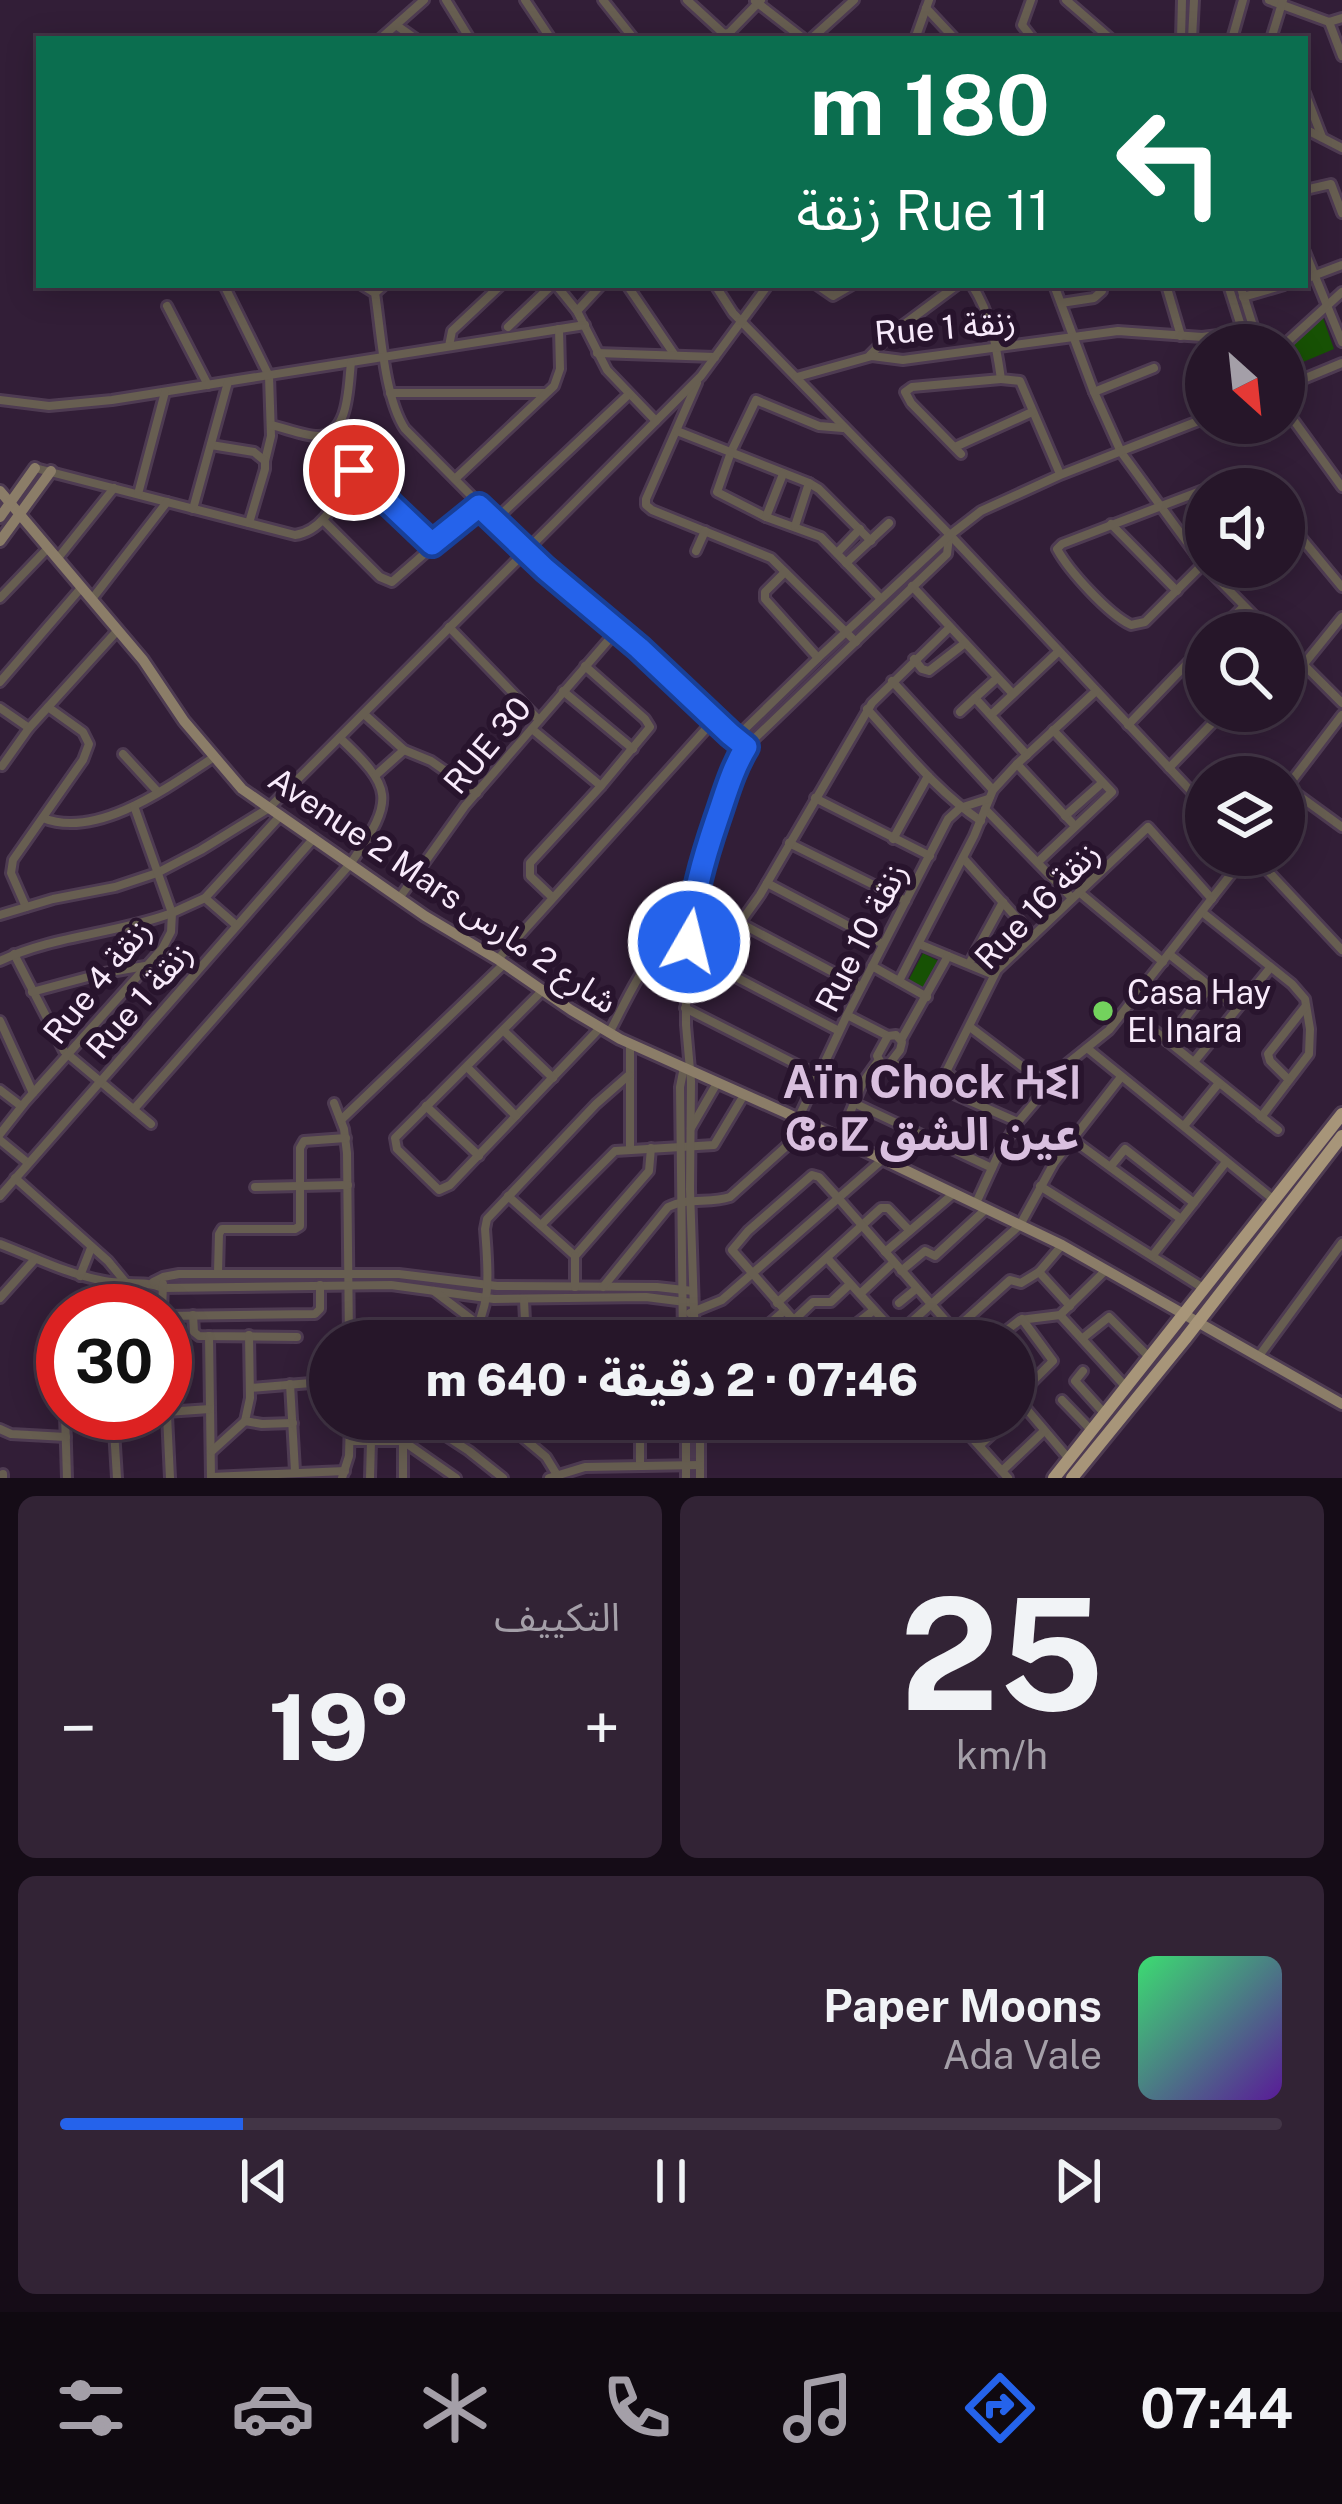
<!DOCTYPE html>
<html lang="ar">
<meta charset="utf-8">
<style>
body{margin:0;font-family:"Public Sans","Noto Sans Arabic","Noto Sans Tifinagh",sans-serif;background:#322335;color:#f1f3f6;direction:rtl;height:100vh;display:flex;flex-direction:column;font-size:45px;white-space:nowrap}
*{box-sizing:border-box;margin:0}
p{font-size:39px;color:#a49fa8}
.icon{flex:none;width:66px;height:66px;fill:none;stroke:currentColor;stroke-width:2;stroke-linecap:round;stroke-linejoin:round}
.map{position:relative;height:1478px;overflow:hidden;direction:ltr}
.drawer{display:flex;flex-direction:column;gap:18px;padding:18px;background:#150c17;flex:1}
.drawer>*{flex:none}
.guide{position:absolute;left:36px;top:36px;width:1272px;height:252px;border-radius:0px;box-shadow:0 6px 30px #0003,0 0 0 3px #423546;direction:rtl;background:#0b6e4f;color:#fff;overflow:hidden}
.needle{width:78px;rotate:153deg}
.tools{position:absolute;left:1185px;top:324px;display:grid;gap:24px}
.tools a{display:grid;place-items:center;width:120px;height:120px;border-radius:50%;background:#261629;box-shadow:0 6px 30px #0003,0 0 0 3px #423546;font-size:60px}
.speed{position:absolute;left:36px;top:1284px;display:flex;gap:24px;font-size:60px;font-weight:700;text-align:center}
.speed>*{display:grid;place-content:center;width:156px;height:156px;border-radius:50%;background:#261629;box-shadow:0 6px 30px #0003,0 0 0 3px #423546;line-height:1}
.speed .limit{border:18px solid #d22;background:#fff;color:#111}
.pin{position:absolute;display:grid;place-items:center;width:102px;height:102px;color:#fff;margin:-51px;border:6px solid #fff;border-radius:50%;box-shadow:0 3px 12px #0007}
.me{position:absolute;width:132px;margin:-66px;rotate:8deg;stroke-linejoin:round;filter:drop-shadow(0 0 9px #0008)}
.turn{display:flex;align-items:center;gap:42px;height:252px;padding:0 60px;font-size:54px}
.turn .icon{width:156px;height:156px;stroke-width:2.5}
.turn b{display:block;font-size:84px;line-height:102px}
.big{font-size:90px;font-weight:800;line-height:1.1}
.drawer .tile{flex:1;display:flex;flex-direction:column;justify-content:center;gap:18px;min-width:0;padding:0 42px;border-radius:18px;background:#322335}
.drawer .dial{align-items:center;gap:0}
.dial b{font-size:156px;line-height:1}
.song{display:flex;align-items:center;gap:36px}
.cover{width:144px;height:144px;border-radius:18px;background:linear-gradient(135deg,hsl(140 70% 55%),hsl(270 70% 35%))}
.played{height:12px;border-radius:6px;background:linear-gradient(90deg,#2563eb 15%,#423546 15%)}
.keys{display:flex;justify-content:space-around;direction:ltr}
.heat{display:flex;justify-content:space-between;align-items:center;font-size:66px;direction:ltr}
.drawer .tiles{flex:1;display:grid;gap:18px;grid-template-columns:1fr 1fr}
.tile:last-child{grid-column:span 2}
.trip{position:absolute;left:309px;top:1320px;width:726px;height:120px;border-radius:60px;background:#261629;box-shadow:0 6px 30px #0003,0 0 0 3px #423546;font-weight:800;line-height:120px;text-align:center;direction:rtl}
.menu{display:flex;height:192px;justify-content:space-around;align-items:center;background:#0f0910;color:#a49fa8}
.menu .icon{width:84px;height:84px}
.menu .current{color:#2563eb}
.menu b{font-size:54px;color:#f1f3f6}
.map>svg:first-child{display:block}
.green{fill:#175104}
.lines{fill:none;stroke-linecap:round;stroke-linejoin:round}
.street-casing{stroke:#4e3b52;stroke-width:14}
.secondary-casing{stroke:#4e3b52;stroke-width:16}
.primary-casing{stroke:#4e3b52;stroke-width:18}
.street{stroke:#675e51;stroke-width:8}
.secondary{stroke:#8b7d68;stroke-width:10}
.primary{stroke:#a79579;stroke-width:12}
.route-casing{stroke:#184099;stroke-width:30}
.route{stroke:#2563eb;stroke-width:21}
.poi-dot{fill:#73d25d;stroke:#28142d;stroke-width:4.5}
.labels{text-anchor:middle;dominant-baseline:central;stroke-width:12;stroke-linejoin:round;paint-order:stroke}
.street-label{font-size:33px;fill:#f8eafb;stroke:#28142d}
.poi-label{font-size:33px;fill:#f8eafb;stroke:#28142d;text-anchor:start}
.district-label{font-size:45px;font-weight:bold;fill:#d9bfdf;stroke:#28142d}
</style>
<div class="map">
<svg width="1342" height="1478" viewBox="0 0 1342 1478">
<rect width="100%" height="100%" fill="#321e37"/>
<g class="green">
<path d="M1322,315L1334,349L1284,370V350Z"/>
<path d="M923,953L940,962L925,990L908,981Z"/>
</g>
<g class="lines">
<g class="street-casing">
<g id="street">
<path d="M446,0L470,39"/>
<path d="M525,0L551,39"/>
<path d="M603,0L634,39"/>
<path d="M687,0L724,34L729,33L761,0"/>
<path d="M1031,0L1022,25L1033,39"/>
<path d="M1066,0L1111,39"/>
<path d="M1269,0L1329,22L1342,18"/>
<path d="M755,1L804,39"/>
<path d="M926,8L955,39"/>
<path d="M1329,22L1342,56"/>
<path d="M396,25L416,39"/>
<path d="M380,39L424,0"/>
<path d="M811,39L854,0"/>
<path d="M915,39L929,0"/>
<path d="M1181,39L1182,0"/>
<path d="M1192,39L1194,0"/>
<path d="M1232,39L1243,0"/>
<path d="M1271,39L1283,0"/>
<path d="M1305,93L1322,137"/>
<path d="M1305,129L1342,148"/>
<path d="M1305,190L1331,184L1342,213"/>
<path d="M1305,252L1342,342"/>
<path d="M1305,279L1342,265"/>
<path d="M224,285L269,376L271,436L265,461"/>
<path d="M362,285L375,293C381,332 384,397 405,429L525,550L639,648L730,735L746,747"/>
<path d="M556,285L577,311L607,370L656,421"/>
<path d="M627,285L674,354"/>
<path d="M715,285L733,313L950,535L1206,807"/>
<path d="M817,285L833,296L852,285"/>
<path d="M972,285C991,315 996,344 1001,379L1020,381L1060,474"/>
<path d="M1054,285L1094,392L1121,452L1203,564L1271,633"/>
<path d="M1166,285L1181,336"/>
<path d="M1228,285L1247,345"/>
<path d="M1240,285L1259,345"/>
<path d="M375,293L384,285"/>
<path d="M1243,297L1284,285"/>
<path d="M1061,303L1094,298L1102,291V285"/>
<path d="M167,306L208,385"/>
<path d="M577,311L601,285"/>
<path d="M508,327L552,285"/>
<path d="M1284,345L1342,292"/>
<path d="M449,346L452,331L501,285"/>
<path d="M597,353L715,357"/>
<path d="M870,355L891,334L957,285"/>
<path d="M797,377L872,356L903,360L1118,331L1202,337L1243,332"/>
<path d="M697,383L646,499V505L652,510L771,558L856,642"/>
<path d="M1284,387L1342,363"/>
<path d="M1094,392L1154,368"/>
<path d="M390,393H545"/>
<path d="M0,400L49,406L112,400L585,325"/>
<path d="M1284,407L1342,487"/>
<path d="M271,425C285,428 304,436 318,436C350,435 348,385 351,363"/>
<path d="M843,428L819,426L756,400L731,452L717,492L766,517L821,537L881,599"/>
<path d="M677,431L809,483L819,489L871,541"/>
<path d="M211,445L254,452L265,461V469L249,523"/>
<path d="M955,447L1032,412"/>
<path d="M961,454L911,403L905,392L912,387L1001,379"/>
<path d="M35,468L295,535C326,531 339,494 354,469L432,545"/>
<path d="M455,479L554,386L560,369L559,329"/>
<path d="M138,494L165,392"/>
<path d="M193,509L228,382"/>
<path d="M766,517L783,474"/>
<path d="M1284,517L1342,587"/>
<path d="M323,520L380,577L392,582L479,506"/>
<path d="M494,521L629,394"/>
<path d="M1111,524L1177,591"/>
<path d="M795,526L809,483"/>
<path d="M696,551L705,531"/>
<path d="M837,553L860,529"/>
<path d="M58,558L114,488"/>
<path d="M846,563L889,523"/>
<path d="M1203,564L1145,622L1131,625C1108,614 1069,571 1057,549L1062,544L1232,479L1250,477L1264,489"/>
<path d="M785,572L765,592V599L818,658"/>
<path d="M912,586L1013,694"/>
<path d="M0,598L48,548"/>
<path d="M92,599L167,502"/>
<path d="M449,627L539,720"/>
<path d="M1217,633L1243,607"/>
<path d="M1284,645L1342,703"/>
<path d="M914,659L922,669L929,671L965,643"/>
<path d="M1304,664L1342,617"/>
<path d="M997,678L975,698L1027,755"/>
<path d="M892,681L993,790"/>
<path d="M0,682L81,588"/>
<path d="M563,691L633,749"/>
<path d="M0,708L29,728"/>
<path d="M867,709C903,748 937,792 981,821"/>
<path d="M960,712L975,698"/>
<path d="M364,714L404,750L431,761L477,793"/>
<path d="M991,715L1059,651"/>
<path d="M1128,725L1206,644"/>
<path d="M532,729L601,786"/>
<path d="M340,738C393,788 395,799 353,860"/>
<path d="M123,754L158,792"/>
<path d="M736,763L751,742L947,554L949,537"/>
<path d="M1017,764L1075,826"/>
<path d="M2,766L29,728L117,631"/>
<path d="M1169,768L1224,711"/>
<path d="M376,775L404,750"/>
<path d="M1287,787L1342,827"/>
<path d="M1284,791L1342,715"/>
<path d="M815,798L930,856"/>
<path d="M985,809L1072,898"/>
<path d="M1065,816L1102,783"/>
<path d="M43,818C97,840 170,786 214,757"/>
<path d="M893,839L928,776"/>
<path d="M789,843L906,901"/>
<path d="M1253,855L1342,950"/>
<path d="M963,858L1033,936"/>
<path d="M1038,862L1112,792L1053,730"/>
<path d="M767,883L883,944"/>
<path d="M1079,892L1163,962"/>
<path d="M400,897L465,806L618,629"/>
<path d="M552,897L530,876V863L601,786L650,727L645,719L585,666"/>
<path d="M205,898L236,925"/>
<path d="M26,907L11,873L13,860L83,760L89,744L83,732L48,707"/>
<path d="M1202,912L1292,984L1305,999L1310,1029L1309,1054L1261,1117"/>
<path d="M0,915L53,899L115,887L157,873L201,850L269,808L701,376L768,285"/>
<path d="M740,923L861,987"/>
<path d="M919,944L994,975"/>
<path d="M14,954L64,1051L151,1124"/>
<path d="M1169,954L1237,1008"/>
<path d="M710,957L732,975L839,1031"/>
<path d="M688,958L710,957L732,934L760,895L872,703L950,627"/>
<path d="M498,959L714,720"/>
<path d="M0,961C54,935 116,934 172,913L134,806"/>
<path d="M969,964L1003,902"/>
<path d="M872,966L927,997"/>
<path d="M899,981L974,836L993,790L1017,764L1096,691"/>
<path d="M542,991L395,1138L397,1149L439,1190L450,1185L600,1028"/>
<path d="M32,992L99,974L145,966"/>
<path d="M685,1008L819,1076"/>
<path d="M847,1015L888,1036"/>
<path d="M0,1021L33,1093"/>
<path d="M970,1027L1048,1086"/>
<path d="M504,1031L553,1078"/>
<path d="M1155,1031L1278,1130"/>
<path d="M609,1033C629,997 649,942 690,927"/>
<path d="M896,1035L902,1042L900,1050L890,1063L882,1064L877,1056L888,1036Z"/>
<path d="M901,1040L948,956"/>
<path d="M1167,1041L1210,987"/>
<path d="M1087,1048L1274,1200"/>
<path d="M892,1062L913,1076L1018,1122"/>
<path d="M1194,1062L1270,968"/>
<path d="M467,1067L516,1116"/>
<path d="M947,1072L981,1103"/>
<path d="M1289,1080L1270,1061L1268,1054L1305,1007"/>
<path d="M938,1088L997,970L1148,827L1212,899"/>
<path d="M0,1090L21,1106"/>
<path d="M334,1103L344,1129L347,1153L349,1341"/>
<path d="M854,1103L992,1168"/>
<path d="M426,1106L479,1156"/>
<path d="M134,1109L351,863"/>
<path d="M798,1119L847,1015L948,819L960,808L988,799"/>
<path d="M341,1120L504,964"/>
<path d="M1184,1126L1219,1083"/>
<path d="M691,1128L717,1083"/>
<path d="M0,1134L26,1101L162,949L171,932L172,913L205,898L281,815"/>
<path d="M839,1139L863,1082L878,1061"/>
<path d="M1072,1139L1181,1219"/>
<path d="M0,1140L28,1163"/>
<path d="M630,1148V1044"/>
<path d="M1111,1166L1125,1149L1194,1203"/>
<path d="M15,1178L108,1261L127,1284"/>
<path d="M1040,1186L1203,1288"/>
<path d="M255,1187L348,1185"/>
<path d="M0,1196L314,838"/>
<path d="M508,1196L575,1256"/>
<path d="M976,1203L999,1153L1018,1122L1068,1063L1109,1030L1246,855"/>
<path d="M541,1225L615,1151L714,1145L744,1095"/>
<path d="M0,1244C34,1257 67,1274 104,1281C124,1285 145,1280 163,1288L391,1285L494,1299L646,1297L693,1303"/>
<path d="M885,1252L953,1194"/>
<path d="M1153,1255L1226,1162"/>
<path d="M575,1256L649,1171L651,1148"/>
<path d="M827,1258L897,1335"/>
<path d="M901,1271L925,1251L935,1256L986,1209"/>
<path d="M1039,1272L1070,1306"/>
<path d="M218,1273L219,1234L222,1229H295L300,1226V1148L304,1141L346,1138"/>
<path d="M80,1276L91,1248"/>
<path d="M153,1282L163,1277L179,1274H399L497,1286L657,1287L693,1291"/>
<path d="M575,1287V1256"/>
<path d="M603,1287L668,1207C688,1197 710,1204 730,1197L810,1125"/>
<path d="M434,1291L500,1341"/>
<path d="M860,1294L894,1262"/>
<path d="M0,1298L35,1259"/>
<path d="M524,1300L526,1341"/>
<path d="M777,1303L881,1208H888L909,1230"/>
<path d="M899,1303L916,1289"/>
<path d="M162,1311L163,1284"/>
<path d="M690,1313L722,1300L883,1159"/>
<path d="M193,1315L194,1332L199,1336L297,1337"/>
<path d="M1060,1315L1125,1386"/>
<path d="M165,1316L315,1314L320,1309V1285"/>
<path d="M793,1321L813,1302H831L850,1284"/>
<path d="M349,1331H386"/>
<path d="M209,1336L211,1478"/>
<path d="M1083,1338L1109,1317L1149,1357"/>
<path d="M469,1341C493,1305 488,1271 485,1229L487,1219L596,1104L629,1075"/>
<path d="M591,1341L683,1338"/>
<path d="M683,1341L680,1087L684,1067"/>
<path d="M695,1341L690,1189L691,1081L686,1025V982L696,887L733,767L736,740L747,727L818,658L950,535L981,511L1060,475L1206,418"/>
<path d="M735,1341L746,1333L761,1331L784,1311"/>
<path d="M812,1341L732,1250L748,1231L812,1175L819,1177L839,1199L952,1328L959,1326L1010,1280L1021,1283L1039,1272L1062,1245"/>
<path d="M825,1341L851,1328L874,1310"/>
<path d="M890,1341L1020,1225L1054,1163L1121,1077"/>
<path d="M993,1341L1020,1320L1060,1315L1106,1270"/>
<path d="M1259,1356L1342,1243"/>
<path d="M1014,1369H1018L1030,1383"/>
<path d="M1083,1371L1075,1381L1104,1413"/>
<path d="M165,1373L170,1478"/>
<path d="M290,1384L295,1471"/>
<path d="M250,1388L311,1383"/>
<path d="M1062,1400L1091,1430"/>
<path d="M1024,1406L1069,1459"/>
<path d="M166,1412L210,1409"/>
<path d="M65,1414L67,1478"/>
<path d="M113,1414L117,1478"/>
<path d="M1014,1414L1024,1406L1027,1387L1053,1361L1022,1319"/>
<path d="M66,1417L131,1413"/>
<path d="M420,1419L469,1451L503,1478"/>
<path d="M501,1419L546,1457L557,1475"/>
<path d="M607,1419L610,1425L607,1433"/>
<path d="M640,1419V1465"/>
<path d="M686,1419V1478"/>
<path d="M700,1419V1478"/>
<path d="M955,1419L1008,1478"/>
<path d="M245,1421L250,1398L249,1335"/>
<path d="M0,1429L11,1434L66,1437"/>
<path d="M350,1441H403L456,1478"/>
<path d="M403,1441V1478"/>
<path d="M980,1445L1008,1419"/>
<path d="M212,1451L245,1421L262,1424L293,1423"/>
<path d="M1002,1471L1044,1431"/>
<path d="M3,1474V1478"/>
<path d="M211,1477L345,1471"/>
<path d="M342,1478L349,1456L350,1419"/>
<path d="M370,1478L371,1441"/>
<path d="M549,1478L585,1467L700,1465"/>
</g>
</g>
<g class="secondary-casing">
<g id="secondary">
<path d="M0,491L143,660L184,721L242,789L425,916L497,959L571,1010L620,1039L786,1113L1062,1245L1342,1404"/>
<path d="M0,517L35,468"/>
<path d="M0,541L51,471"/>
</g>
</g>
<g class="primary-casing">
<g id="primary">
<path d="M1054,1478L1342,1114"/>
<path d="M1072,1478L1185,1339L1342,1136"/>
</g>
</g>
<use href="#street" class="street"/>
<use href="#secondary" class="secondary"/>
<use href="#primary" class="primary"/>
</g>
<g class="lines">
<g class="route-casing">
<path id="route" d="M354,470L432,544L479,506L545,569L639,648L730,734L746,747C732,770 726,793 717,819C703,860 692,899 689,942"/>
</g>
<use href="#route" class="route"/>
</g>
<circle class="poi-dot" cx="1103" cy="1011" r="12"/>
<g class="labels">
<g class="street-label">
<text transform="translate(945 327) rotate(-5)">Rue 1 زنقة</text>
<text transform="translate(487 745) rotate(-50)">RUE 30</text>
<text transform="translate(443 890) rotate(34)">Avenue 2 Mars شارع 2 مارس</text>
<text transform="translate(1037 905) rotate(-46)">Rue 16 زنقة</text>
<text transform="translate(861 937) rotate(-63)">Rue 10 زنقة</text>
<text transform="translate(97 981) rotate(-51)">Rue 4 زنقة</text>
<text transform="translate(139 1000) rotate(-49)">Rue 1 زنقة</text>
</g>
<g class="poi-label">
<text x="1127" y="992">Casa Hay<tspan x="1127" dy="38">El Inara</tspan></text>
</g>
<g class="district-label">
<text x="932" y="1081">Aïn Chock ⵄⵉⵏ<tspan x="932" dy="52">ⵛⴰⵇ عين الشق</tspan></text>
</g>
</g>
</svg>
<div class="tools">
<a><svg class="needle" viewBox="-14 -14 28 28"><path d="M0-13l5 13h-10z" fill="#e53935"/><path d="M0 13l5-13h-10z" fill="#a49fa8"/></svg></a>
<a><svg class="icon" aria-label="sound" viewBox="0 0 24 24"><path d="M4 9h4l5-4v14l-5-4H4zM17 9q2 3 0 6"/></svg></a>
<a><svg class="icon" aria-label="search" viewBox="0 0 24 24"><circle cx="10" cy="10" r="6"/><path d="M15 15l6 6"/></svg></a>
<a><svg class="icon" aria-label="layers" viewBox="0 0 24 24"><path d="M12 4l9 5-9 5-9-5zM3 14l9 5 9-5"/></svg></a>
</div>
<div class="speed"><div class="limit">30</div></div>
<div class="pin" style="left:354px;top:470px;background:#d93025"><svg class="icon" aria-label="arrive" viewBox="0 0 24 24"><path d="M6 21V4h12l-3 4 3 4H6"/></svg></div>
<svg class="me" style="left:689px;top:942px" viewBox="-20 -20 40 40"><circle r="17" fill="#2563eb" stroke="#fff" stroke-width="3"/><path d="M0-11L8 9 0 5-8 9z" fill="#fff"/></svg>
<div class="trip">07:46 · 2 دقيقة · 640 m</div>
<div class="guide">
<div class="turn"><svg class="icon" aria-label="left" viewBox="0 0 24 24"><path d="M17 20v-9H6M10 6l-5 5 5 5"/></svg><div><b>180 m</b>Rue 11 زنقة</div></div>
</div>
</div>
<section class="drawer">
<div class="tiles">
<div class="tile dial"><b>25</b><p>km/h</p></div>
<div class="tile"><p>التكييف</p>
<div class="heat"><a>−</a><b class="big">19°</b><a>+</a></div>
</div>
<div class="tile">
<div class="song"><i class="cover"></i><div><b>Paper Moons</b><p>Ada Vale</p></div></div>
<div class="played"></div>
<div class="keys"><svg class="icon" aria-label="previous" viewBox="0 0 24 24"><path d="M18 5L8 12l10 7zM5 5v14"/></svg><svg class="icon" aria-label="pause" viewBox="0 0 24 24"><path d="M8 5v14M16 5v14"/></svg><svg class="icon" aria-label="next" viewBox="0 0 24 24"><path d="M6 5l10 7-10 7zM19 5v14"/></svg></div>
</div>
</div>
</section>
<nav class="menu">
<b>07:44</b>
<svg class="icon current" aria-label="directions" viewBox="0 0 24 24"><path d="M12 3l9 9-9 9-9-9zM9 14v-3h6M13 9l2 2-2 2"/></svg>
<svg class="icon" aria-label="music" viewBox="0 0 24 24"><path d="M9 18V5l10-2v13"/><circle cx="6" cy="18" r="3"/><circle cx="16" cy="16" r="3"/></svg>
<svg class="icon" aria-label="phone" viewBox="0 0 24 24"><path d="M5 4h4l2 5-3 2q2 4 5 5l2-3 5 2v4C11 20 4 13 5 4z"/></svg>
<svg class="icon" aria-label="climate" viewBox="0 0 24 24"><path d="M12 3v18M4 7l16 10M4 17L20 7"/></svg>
<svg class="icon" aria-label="car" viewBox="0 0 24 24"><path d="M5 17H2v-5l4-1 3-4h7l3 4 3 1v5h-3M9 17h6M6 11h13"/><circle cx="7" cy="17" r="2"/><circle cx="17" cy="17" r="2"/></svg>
<svg class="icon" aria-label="filters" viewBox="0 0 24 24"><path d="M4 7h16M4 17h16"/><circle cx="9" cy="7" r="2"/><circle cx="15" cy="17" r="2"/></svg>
</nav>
